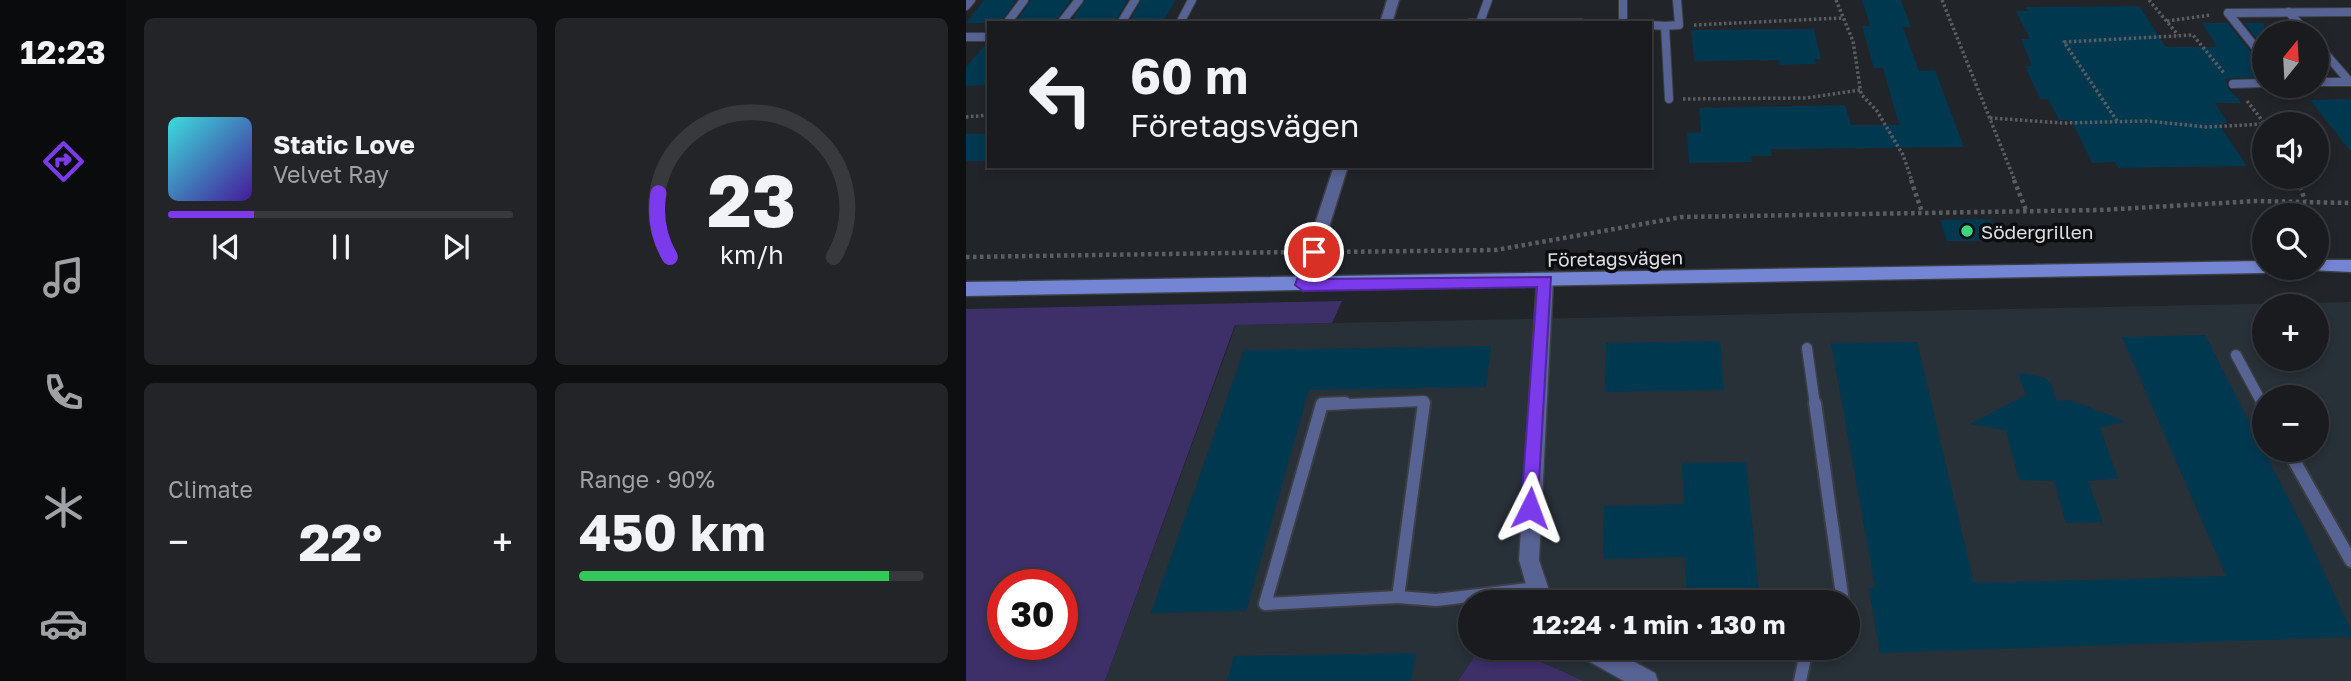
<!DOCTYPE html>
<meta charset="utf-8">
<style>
body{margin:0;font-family:"Golos Text",sans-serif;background:#222428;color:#f1f3f6;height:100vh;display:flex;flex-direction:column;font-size:26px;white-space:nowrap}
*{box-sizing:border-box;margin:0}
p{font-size:23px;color:#9fa1a4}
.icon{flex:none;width:38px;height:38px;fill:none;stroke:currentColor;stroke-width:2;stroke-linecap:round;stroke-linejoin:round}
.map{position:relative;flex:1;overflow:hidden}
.details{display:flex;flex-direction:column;gap:18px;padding:18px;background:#0e0f11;width:840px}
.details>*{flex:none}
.guide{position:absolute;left:21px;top:21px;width:665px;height:147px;border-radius:0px;box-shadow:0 4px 10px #0003,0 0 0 2px #37393d;background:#191b1f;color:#f1f3f6;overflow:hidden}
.needle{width:46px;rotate:18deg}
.tools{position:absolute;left:1286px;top:21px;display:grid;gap:14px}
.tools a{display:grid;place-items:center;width:77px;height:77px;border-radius:50%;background:#191b1f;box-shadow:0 4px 10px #0003,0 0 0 2px #37393d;font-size:35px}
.speed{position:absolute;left:21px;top:569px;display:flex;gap:14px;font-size:35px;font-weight:700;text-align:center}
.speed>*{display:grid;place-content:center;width:91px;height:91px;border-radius:50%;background:#191b1f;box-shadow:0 4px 10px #0003,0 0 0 2px #37393d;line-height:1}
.speed .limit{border:10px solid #d22;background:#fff;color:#111}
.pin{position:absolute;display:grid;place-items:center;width:60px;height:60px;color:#fff;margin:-30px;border:4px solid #fff;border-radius:50%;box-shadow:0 2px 7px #0007}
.me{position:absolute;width:77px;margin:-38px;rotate:3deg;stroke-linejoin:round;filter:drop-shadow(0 0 5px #0008)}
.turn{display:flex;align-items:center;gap:24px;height:147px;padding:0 28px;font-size:32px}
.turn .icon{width:91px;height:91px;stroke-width:2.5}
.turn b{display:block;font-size:49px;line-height:60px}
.big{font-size:52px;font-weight:700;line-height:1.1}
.details .tile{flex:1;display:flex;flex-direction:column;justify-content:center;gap:10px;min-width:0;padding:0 24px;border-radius:10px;background:#222428}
.details .dial{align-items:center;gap:0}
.dial svg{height:182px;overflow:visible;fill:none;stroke:#37393d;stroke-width:7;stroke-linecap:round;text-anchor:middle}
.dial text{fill:#f1f3f6;stroke:none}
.song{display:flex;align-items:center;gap:21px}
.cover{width:84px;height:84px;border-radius:10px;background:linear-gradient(135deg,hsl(180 70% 55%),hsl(260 70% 35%))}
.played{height:7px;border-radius:4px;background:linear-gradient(90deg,#7c3aed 25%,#37393d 25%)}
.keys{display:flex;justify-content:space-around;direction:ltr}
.heat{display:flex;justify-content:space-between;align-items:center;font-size:38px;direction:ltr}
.charge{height:10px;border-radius:5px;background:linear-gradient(90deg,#34c759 90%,#37393d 0)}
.details .tiles{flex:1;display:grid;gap:18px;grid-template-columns:repeat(2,1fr)}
.trip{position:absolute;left:492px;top:590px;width:402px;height:70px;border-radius:35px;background:#191b1f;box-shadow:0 4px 10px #0003,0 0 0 2px #37393d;font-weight:700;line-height:70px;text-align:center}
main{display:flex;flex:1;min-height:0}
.dock{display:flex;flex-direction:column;width:126px;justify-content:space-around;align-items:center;background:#0a0b0c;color:#9fa1a4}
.dock .icon{width:49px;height:49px}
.dock .on{color:#7c3aed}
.dock b{font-size:32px;color:#f1f3f6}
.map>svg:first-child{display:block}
.built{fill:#283038;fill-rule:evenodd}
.green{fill:#3d2f68;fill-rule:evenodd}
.building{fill:#003850}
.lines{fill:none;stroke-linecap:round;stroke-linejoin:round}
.lane-far2-casing{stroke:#3b3e43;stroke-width:10}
.lane-far1-casing{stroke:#3b3e43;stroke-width:13}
.lane-casing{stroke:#3b3e43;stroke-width:16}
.street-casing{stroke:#3b3e43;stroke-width:3}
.secondary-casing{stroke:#3b3e43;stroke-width:3}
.path-far1{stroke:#5a5d62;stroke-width:3.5;stroke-dasharray:2.5 2.5;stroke-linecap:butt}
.path{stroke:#5a5d62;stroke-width:4.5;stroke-dasharray:3.5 3.5;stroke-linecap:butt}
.lane-far2{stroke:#576393;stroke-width:8}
.lane-far1{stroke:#576393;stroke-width:10}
.lane{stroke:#576393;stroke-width:12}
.street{fill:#576393;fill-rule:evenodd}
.secondary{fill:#7486d3;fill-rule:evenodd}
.route{fill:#7c3aed;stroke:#51269a;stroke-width:2}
.poi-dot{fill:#3bd77f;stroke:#0c0d0f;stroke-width:2.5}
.labels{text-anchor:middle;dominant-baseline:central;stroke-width:7;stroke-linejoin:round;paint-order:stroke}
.poi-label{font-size:19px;fill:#dee1e4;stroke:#0c0d0f;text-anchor:start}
.street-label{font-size:19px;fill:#dee1e4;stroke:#0c0d0f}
</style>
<main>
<nav class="dock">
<b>12:23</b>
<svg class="icon on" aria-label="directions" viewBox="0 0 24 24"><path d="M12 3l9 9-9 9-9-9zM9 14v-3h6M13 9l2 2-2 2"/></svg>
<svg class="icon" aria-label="music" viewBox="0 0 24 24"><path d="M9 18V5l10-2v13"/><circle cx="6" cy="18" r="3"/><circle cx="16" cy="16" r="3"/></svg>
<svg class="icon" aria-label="phone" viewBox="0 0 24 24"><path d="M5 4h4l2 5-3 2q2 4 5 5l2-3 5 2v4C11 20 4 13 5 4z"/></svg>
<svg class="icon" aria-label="climate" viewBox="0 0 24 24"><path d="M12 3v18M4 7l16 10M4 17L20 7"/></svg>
<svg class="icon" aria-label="car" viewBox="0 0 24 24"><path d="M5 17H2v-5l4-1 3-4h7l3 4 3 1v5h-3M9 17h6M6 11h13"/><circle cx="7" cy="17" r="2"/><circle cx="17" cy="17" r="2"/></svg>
</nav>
<section class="details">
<div class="tiles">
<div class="tile">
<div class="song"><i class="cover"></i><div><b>Static Love</b><p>Velvet Ray</p></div></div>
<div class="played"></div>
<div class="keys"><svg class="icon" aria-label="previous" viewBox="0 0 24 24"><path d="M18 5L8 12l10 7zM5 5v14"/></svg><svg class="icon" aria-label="pause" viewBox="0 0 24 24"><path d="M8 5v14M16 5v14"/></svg><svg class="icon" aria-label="next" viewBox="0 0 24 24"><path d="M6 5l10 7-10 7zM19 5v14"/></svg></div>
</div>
<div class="tile dial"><svg viewBox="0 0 100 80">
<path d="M14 69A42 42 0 1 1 86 69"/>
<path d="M14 69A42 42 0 0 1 9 41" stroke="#7c3aed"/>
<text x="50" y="56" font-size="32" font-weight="700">23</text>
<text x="50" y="72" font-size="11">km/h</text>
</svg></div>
<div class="tile"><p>Climate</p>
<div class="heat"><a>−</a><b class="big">22°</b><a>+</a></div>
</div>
<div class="tile"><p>Range · 90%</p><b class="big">450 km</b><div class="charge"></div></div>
</div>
</section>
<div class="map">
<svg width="1385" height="681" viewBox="0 0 1385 681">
<rect width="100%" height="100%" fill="#212429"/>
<path class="built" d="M1385,302V681H618L544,648H882V602H504V648H514L492,681H139L270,325ZM1298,306H1351V359H1298ZM1298,397H1351V450H1298Z"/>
<g class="green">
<path d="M376,301L366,323L269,325L139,681H0V309ZM37,584H96V644H37Z"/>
<path d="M514,648H544L618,681H492Z"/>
</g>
<g class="building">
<path d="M18,0H50L35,23H0Z"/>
<path d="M65,0H105L88,23H49Z"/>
<path d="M119,0H161L149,23H104Z"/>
<path d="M175,0H210L196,23H163Z"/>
<path d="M896,0H935L945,27H937L953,71L969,70L998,147L805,149L806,156H785L786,162L723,163L721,133L735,132L733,108L879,105L885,125H933L917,68H908L896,26H904Z"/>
<path d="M1173,6L1200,47H1251L1236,23H1262L1293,62L1298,64V77L1259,79L1262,88L1276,103H1249L1262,123H1252L1281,166L1152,168L1149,162L1126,163L1105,120H1093L1082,99H1074L1059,66H1066L1055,39H1064L1050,11H1061L1059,7Z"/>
<path d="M1278,23H1298V48Z"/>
<path d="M848,29L855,59H849L850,64L813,65L812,60L728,61L725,30Z"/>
<path d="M20,44H23V85L0,86V67Z"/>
<path d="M1385,99V152L1344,100Z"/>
<rect x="0" y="134" width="23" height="27"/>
<path d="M1025,219L1033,241H981L974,220Z"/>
<path d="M1239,335L1343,539L1385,630V637L914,653L903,589L909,587L865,343L951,342L1008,583L1260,576L1156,337Z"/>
<path d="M754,341L758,390L639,392L640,343Z"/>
<path d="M525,346L520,387L343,390L280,611L185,613L278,350Z"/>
<path d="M1052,372L1079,378L1085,384L1091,401L1104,400L1159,421L1134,428L1152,478L1122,481L1137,522L1100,523L1088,481L1053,480L1040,430L1004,424L1060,395Z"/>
<path d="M780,462L794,602H721L719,557L637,559L638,506L718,504L716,463Z"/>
<path d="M450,653L445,681H261L268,656Z"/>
</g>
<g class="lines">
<g class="lane-far2-casing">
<g id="lane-far2">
<path d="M657,0V23"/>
<path d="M0,6L5,0"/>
<path d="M1323,12L1341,33"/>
<path d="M1262,13L1385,12"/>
<path d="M1262,13L1298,58"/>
<path d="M514,22L522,0"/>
<path d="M41,23L58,0"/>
<path d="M95,23L113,0"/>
<path d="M155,23L169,0"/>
<path d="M214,23L226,0"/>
<path d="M504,23H615"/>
<path d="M684,25L699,26L703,99"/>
<path d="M699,26L713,25L711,0"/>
<path d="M0,37H23"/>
<path d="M1351,44L1384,82H1351"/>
<path d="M1267,84L1298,83"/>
</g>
</g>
<g class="lane-far1-casing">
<g id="lane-far1">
<path d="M841,348L849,405"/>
<path d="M1270,355L1297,405"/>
<path d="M356,405L458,401L457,405"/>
</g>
</g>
<g class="lane-casing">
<g id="lane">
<path d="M379,403L356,404L299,604L432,597"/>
<path d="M849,403L877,602"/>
<path d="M1296,403L1298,407"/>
<path d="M1322,450L1385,561"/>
<path d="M432,597L470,600L571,588"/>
<path d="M432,597L458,403"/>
<path d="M834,681L841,648"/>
</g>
</g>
<g class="street-casing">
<g id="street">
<path d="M421,0H433L426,23H414Z"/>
<path d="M368,166H382L345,285L337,291L329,285Z"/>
<path d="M579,275L587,281L573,560L587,602H565L553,560L571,281Z"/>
<path d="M610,648H643L689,673L692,681H658L613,656Z"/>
</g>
</g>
<g class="secondary-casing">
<g id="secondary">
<path d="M1351,260H1385V272L1345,270L1344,268H1351Z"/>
<path d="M1298,261V268H1306L1298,273L0,296V282Z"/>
</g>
</g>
<g class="path-far1">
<path d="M870,0L887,41L895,94L911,111L937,155L946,181"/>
<path d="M976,0L1049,181"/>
<path d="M1183,0L1212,35"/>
<path d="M1201,21L1245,15"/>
<path d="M728,25L876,18"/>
<path d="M717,99L840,98L894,90"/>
<path d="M1281,101L1299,124"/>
<path d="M0,117L23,115"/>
<path d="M1024,118L1097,123L1181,121L1240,127L1298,124"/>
<path d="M1151,121L1098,42L1227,35L1258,73"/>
<path d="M1331,177L1332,181"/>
</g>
<g class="path">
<path d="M945,180L956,212"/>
<path d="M1048,180L1060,210"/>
<path d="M1332,180L1339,201"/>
<path d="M367,252L530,250L716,217L1135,210L1290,201L1385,203"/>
<path d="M0,257L327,252"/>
</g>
<use href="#lane-far2" class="lane-far2"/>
<use href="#lane-far1" class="lane-far1"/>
<use href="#lane" class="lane"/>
<use href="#street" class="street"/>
<use href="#secondary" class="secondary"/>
</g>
<path class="route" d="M348,246L356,252L346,279L585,277L571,515L564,517L558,515L555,508L571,287L337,291L329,285L341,252Z"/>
<circle class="poi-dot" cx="1001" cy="231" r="7"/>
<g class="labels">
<g class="poi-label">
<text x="1015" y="231">Södergrillen</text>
</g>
<g class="street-label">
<text transform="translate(649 258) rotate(-1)">Företagsvägen</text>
</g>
</g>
</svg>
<div class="tools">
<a><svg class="needle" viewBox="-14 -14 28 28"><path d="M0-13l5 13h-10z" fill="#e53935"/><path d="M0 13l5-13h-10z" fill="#9fa1a4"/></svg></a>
<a><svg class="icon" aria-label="sound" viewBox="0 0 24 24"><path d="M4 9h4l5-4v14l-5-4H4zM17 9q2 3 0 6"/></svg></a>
<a><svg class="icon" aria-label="search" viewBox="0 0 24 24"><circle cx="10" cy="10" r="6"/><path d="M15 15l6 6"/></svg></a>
<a>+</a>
<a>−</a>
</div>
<div class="speed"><div class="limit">30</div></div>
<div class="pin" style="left:348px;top:252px;background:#d93025"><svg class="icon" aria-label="arrive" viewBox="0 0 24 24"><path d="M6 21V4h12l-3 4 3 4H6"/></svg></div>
<svg class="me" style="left:564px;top:508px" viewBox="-20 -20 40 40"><path d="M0-17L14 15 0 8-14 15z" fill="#7c3aed" stroke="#fff" stroke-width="4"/></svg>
<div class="trip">12:24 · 1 min · 130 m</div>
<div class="guide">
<div class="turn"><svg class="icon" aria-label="left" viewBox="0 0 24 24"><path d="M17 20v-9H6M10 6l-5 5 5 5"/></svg><div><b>60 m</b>Företagsvägen</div></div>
</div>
</div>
</main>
